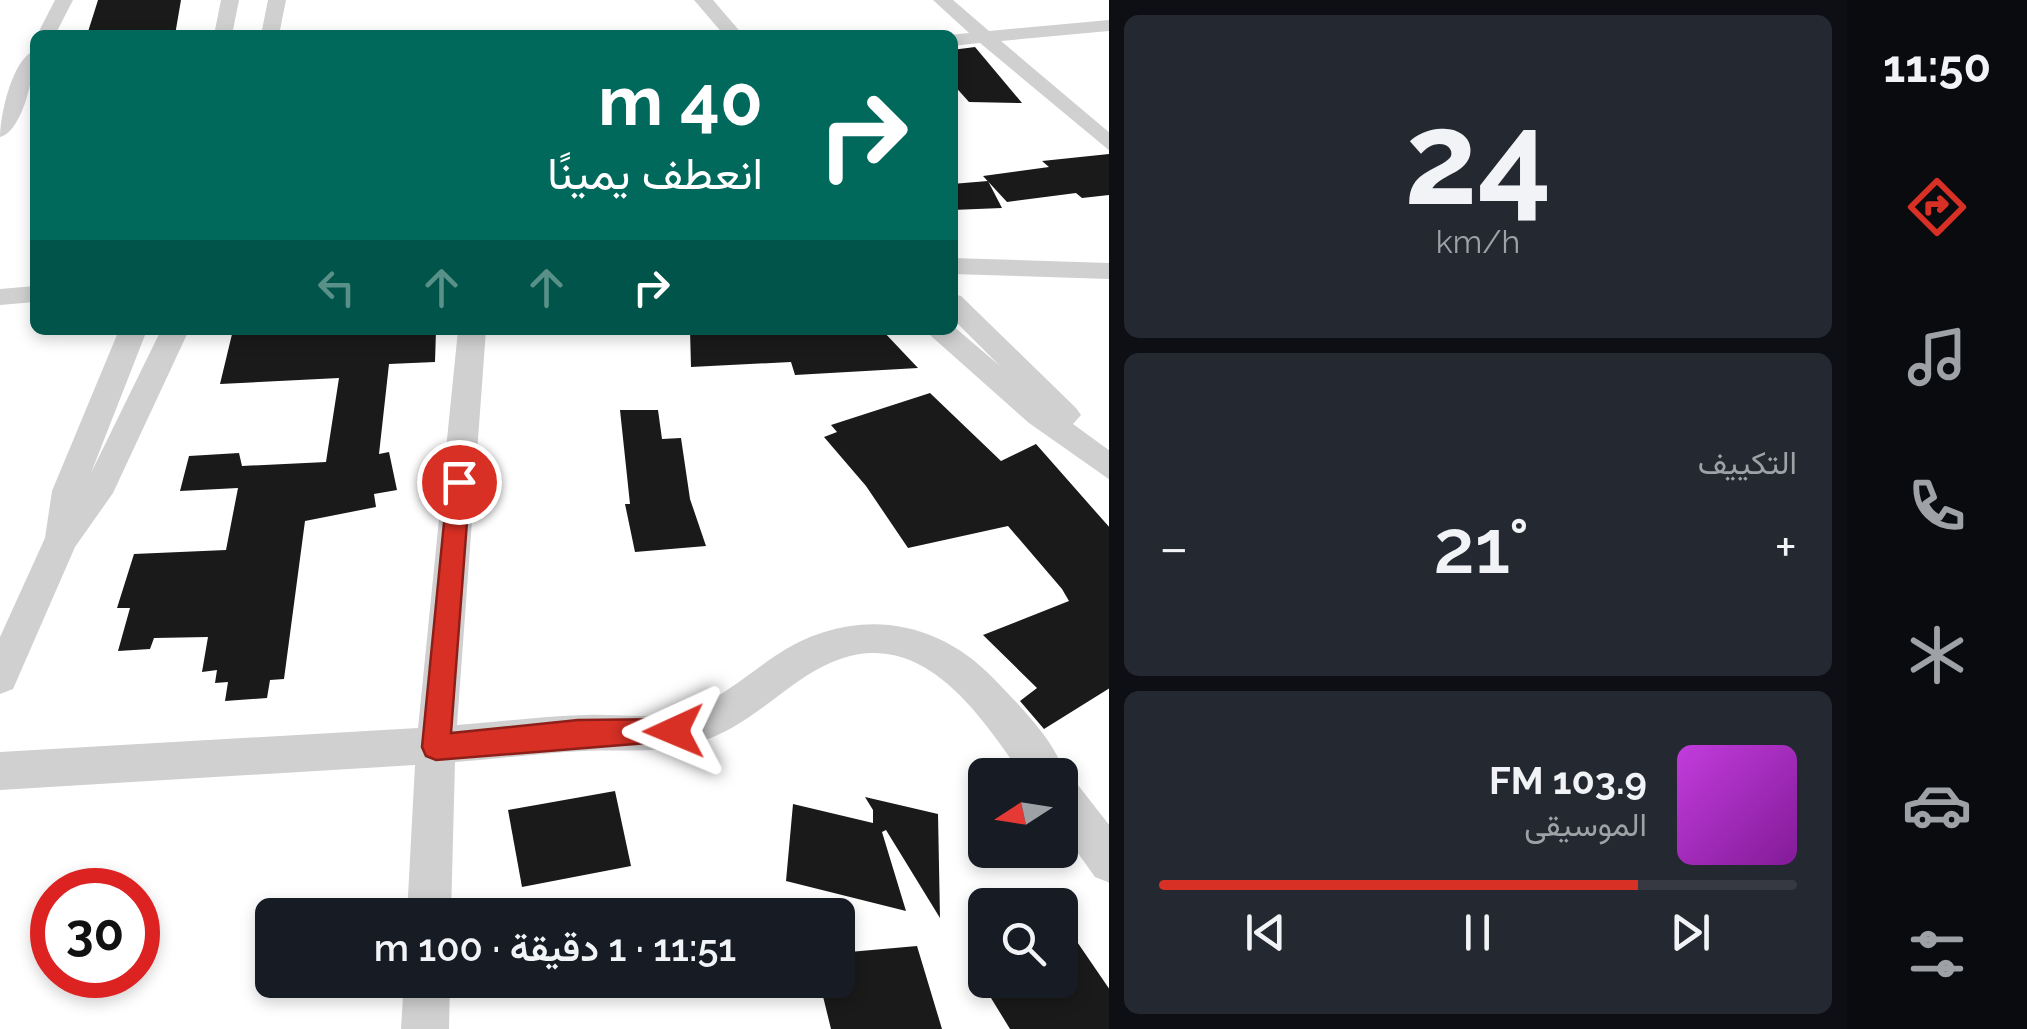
<!DOCTYPE html>
<html lang="ar">
<meta charset="utf-8">
<style>
body{margin:0;font-family:Raleway,Vazirmatn,sans-serif;background:#242831;color:#f1f3f6;direction:rtl;height:100vh;display:flex;flex-direction:column;font-size:38px;white-space:nowrap}
*{box-sizing:border-box;margin:0}
p{font-size:32px;color:#9ea1a6}
.icon{flex:none;width:55px;height:55px;fill:none;stroke:currentColor;stroke-width:2;stroke-linecap:round;stroke-linejoin:round}
.map{position:relative;flex:1;overflow:hidden;direction:ltr}
.panel{display:flex;flex-direction:column;gap:15px;padding:15px;background:#0d0f14;width:738px}
.panel>*{flex:none}
.guide{position:absolute;left:30px;top:30px;width:928px;height:305px;border-radius:15px;box-shadow:0 5px 15px #0003;direction:rtl;background:#00695c;color:#fff;overflow:hidden}
.needle{width:65px;rotate:258deg}
.tools{position:absolute;left:968px;top:758px;display:grid;gap:20px}
.tools a{display:grid;place-items:center;width:110px;height:110px;border-radius:15px;background:#171b24;box-shadow:0 5px 15px #0003;font-size:50px}
.speed{position:absolute;left:30px;top:868px;display:flex;gap:20px;font-size:50px;font-weight:700;text-align:center}
.speed>*{display:grid;place-content:center;width:130px;height:130px;border-radius:50%;background:#171b24;box-shadow:0 5px 15px #0003;line-height:1}
.speed .limit{border:15px solid #d22;background:#fff;color:#111}
.pin{position:absolute;display:grid;place-items:center;width:85px;height:85px;color:#fff;margin:-42px;border:5px solid #fff;border-radius:50%;box-shadow:0 2px 10px #0007}
.me{position:absolute;width:110px;margin:-55px;rotate:269deg;stroke-linejoin:round;filter:drop-shadow(0 0 8px #0008)}
.turn{display:flex;align-items:center;gap:35px;height:210px;padding:0 30px;font-size:45px}
.turn .icon{width:130px;height:130px;stroke-width:2.5}
.turn b{display:block;font-size:70px;line-height:85px}
.lanes{display:flex;align-items:center;height:95px;padding:0 30px;background:#0003;justify-content:center;gap:50px;direction:ltr}
.lanes .off{opacity:.35}
.big{font-size:75px;font-weight:600;line-height:1.1}
.panel .card{flex:1;display:flex;flex-direction:column;justify-content:center;gap:15px;min-width:0;padding:0 35px;border-radius:15px;background:#242831}
.panel .dial{align-items:center;gap:0}
.dial b{font-size:130px;line-height:1}
.song{display:flex;align-items:center;gap:30px}
.cover{width:120px;height:120px;border-radius:15px;background:linear-gradient(135deg,hsl(290 70% 55%),hsl(290 70% 35%))}
.played{height:10px;border-radius:5px;background:linear-gradient(90deg,#d93025 75%,#363941 75%)}
.keys{display:flex;justify-content:space-around;direction:ltr}
.heat{display:flex;justify-content:space-between;align-items:center;font-size:55px;direction:ltr}
.trip{position:absolute;left:255px;top:898px;width:600px;height:100px;border-radius:15px;background:#171b24;box-shadow:0 5px 15px #0003;font-weight:600;line-height:100px;text-align:center;direction:rtl}
main{display:flex;flex:1;min-height:0}
.menu{display:flex;flex-direction:column;width:180px;justify-content:space-around;align-items:center;background:#090b0e;color:#9ea1a6}
.menu .icon{width:70px;height:70px}
.menu .on{color:#d93025}
.menu b{font-size:45px;color:#f1f3f6}
.map>svg:first-child{display:block}
.building{fill:#1a1a1a}
.lines{fill:none;stroke-linecap:round;stroke-linejoin:round}
.minor{fill:#d0d0d0;fill-rule:evenodd}
.route{fill:#d93025;stroke:#8d1f18;stroke-width:2.5}
</style>
<main>
<nav class="menu">
<b>11:50</b>
<svg class="icon on" aria-label="directions" viewBox="0 0 24 24"><path d="M12 3l9 9-9 9-9-9zM9 14v-3h6M13 9l2 2-2 2"/></svg>
<svg class="icon" aria-label="music" viewBox="0 0 24 24"><path d="M9 18V5l10-2v13"/><circle cx="6" cy="18" r="3"/><circle cx="16" cy="16" r="3"/></svg>
<svg class="icon" aria-label="phone" viewBox="0 0 24 24"><path d="M5 4h4l2 5-3 2q2 4 5 5l2-3 5 2v4C11 20 4 13 5 4z"/></svg>
<svg class="icon" aria-label="climate" viewBox="0 0 24 24"><path d="M12 3v18M4 7l16 10M4 17L20 7"/></svg>
<svg class="icon" aria-label="car" viewBox="0 0 24 24"><path d="M5 17H2v-5l4-1 3-4h7l3 4 3 1v5h-3M9 17h6M6 11h13"/><circle cx="7" cy="17" r="2"/><circle cx="17" cy="17" r="2"/></svg>
<svg class="icon" aria-label="filters" viewBox="0 0 24 24"><path d="M4 7h16M4 17h16"/><circle cx="9" cy="7" r="2"/><circle cx="15" cy="17" r="2"/></svg>
</nav>
<section class="panel">
<div class="card dial"><b>24</b><p>km/h</p></div>
<div class="card"><p>التكييف</p>
<div class="heat"><a>−</a><b class="big">21°</b><a>+</a></div>
</div>
<div class="card">
<div class="song"><i class="cover"></i><div><b>103.9 FM</b><p>الموسيقى</p></div></div>
<div class="played"></div>
<div class="keys"><svg class="icon" aria-label="previous" viewBox="0 0 24 24"><path d="M18 5L8 12l10 7zM5 5v14"/></svg><svg class="icon" aria-label="pause" viewBox="0 0 24 24"><path d="M8 5v14M16 5v14"/></svg><svg class="icon" aria-label="next" viewBox="0 0 24 24"><path d="M6 5l10 7-10 7zM19 5v14"/></svg></div>
</div>
</section>
<div class="map">
<svg width="1110" height="1029" viewBox="0 0 1110 1029">
<rect width="100%" height="100%" fill="#fff"/>
<g class="building">
<path d="M98,0H181L175,35H87Z"/>
<path d="M975,47L1022,103L969,102L952,83V50Z"/>
<path d="M1110,154V195L1082,198L1076,193L1007,202L983,176L1049,167L1042,161Z"/>
<path d="M988,181L1002,208L952,210V184Z"/>
<path d="M233,330H436L435,362L389,364L379,454L389,452L397,490L374,494L376,507L305,521L284,679L270,680L267,698L225,701L228,682L215,683L217,670L202,672L208,637L154,638L150,649L118,651L130,608H117L134,554L226,550L238,488L180,491L189,456L239,453L242,466L326,462L339,378L220,384Z"/>
<path d="M690,330H882L918,368L795,375L791,362L691,367Z"/>
<path d="M930,393L1001,461L1036,444L1110,528V688L1044,729L1020,701L1037,688L983,635L1069,601L1062,589L1008,526L908,548L866,486L824,437L837,432L831,425Z"/>
<path d="M620,410H658L662,439L681,438L690,499L706,546L635,552L625,504H630Z"/>
<path d="M615,791L631,866L522,887L508,810Z"/>
<path d="M865,797L938,814L940,918L886,830L882,832L906,911L786,881L793,804L873,823V810Z"/>
<path d="M1060,917L1110,990V1029H1010L980,980H1060Z"/>
<path d="M917,946L942,1029H831L819,980H838V953Z"/>
</g>
<g class="lines">
<g class="minor">
<path d="M55,0H73L55,35H37Z"/>
<path d="M221,0H239L232,35H214Z"/>
<path d="M268,0H286L279,35H261Z"/>
<path d="M694,0H713L743,35H724Z"/>
<path d="M933,0H953L989,31L1110,20V31L1001,41L1110,133V151L980,43L952,46L949,35L969,33Z"/>
<path d="M35,50C35,72 23,131 0,137C0,115 12,59 35,50Z"/>
<path d="M952,258L1110,263V279L952,274Z"/>
<path d="M35,286V302L0,305V289Z"/>
<path d="M952,294L961,296L1076,408L1081,415L1073,424L1110,451V480L1029,423L931,336L927,330H952V325L1000,366L952,318Z"/>
<path d="M119,330H147L91,473L161,330H189L113,493L75,547L13,689L0,694V637L45,538L52,491Z"/>
<path d="M458,330H486L457,725C500,722 543,716 586,715C616,714 647,719 677,713C715,704 744,677 775,656C848,607 933,615 994,679C1019,705 1057,742 1065,776L1074,780L1110,826V883L1095,877L1060,828V775H1022C970,699 907,610 806,676C770,700 740,730 697,743C659,754 623,749 584,751C541,753 498,759 455,762L451,915H407L415,765L0,790V752L418,728Z"/>
<path d="M404,980H450L449,1029H401Z"/>
</g>
</g>
<path class="route" d="M459,473L470,482L451,733L578,720L674,719L684,722L688,731L684,740L436,760L426,756L422,747L448,482Z"/>
</svg>
<div class="tools">
<a><svg class="needle" viewBox="-14 -14 28 28"><path d="M0-13l5 13h-10z" fill="#e53935"/><path d="M0 13l5-13h-10z" fill="#9ea1a6"/></svg></a>
<a><svg class="icon" aria-label="search" viewBox="0 0 24 24"><circle cx="10" cy="10" r="6"/><path d="M15 15l6 6"/></svg></a>
</div>
<div class="speed"><div class="limit">30</div></div>
<div class="pin" style="left:459px;top:482px;background:#d93025"><svg class="icon" aria-label="arrive" viewBox="0 0 24 24"><path d="M6 21V4h12l-3 4 3 4H6"/></svg></div>
<svg class="me" style="left:674px;top:731px" viewBox="-20 -20 40 40"><path d="M0-17L14 15 0 8-14 15z" fill="#d93025" stroke="#fff" stroke-width="4"/></svg>
<div class="trip">11:51 · 1 دقيقة · 100 m</div>
<div class="guide">
<div class="turn"><svg class="icon" aria-label="right" viewBox="0 0 24 24"><path d="M7 20v-9h11M14 6l5 5-5 5"/></svg><div><b>40 m</b>انعطف يمينًا</div></div>
<div class="lanes"><svg class="icon off" aria-label="left" viewBox="0 0 24 24"><path d="M17 20v-9H6M10 6l-5 5 5 5"/></svg><svg class="icon off" aria-label="ahead" viewBox="0 0 24 24"><path d="M12 20V5M6 11l6-6 6 6"/></svg><svg class="icon off" aria-label="ahead" viewBox="0 0 24 24"><path d="M12 20V5M6 11l6-6 6 6"/></svg><svg class="icon" aria-label="right" viewBox="0 0 24 24"><path d="M7 20v-9h11M14 6l5 5-5 5"/></svg></div>
</div>
</div>
</main>
